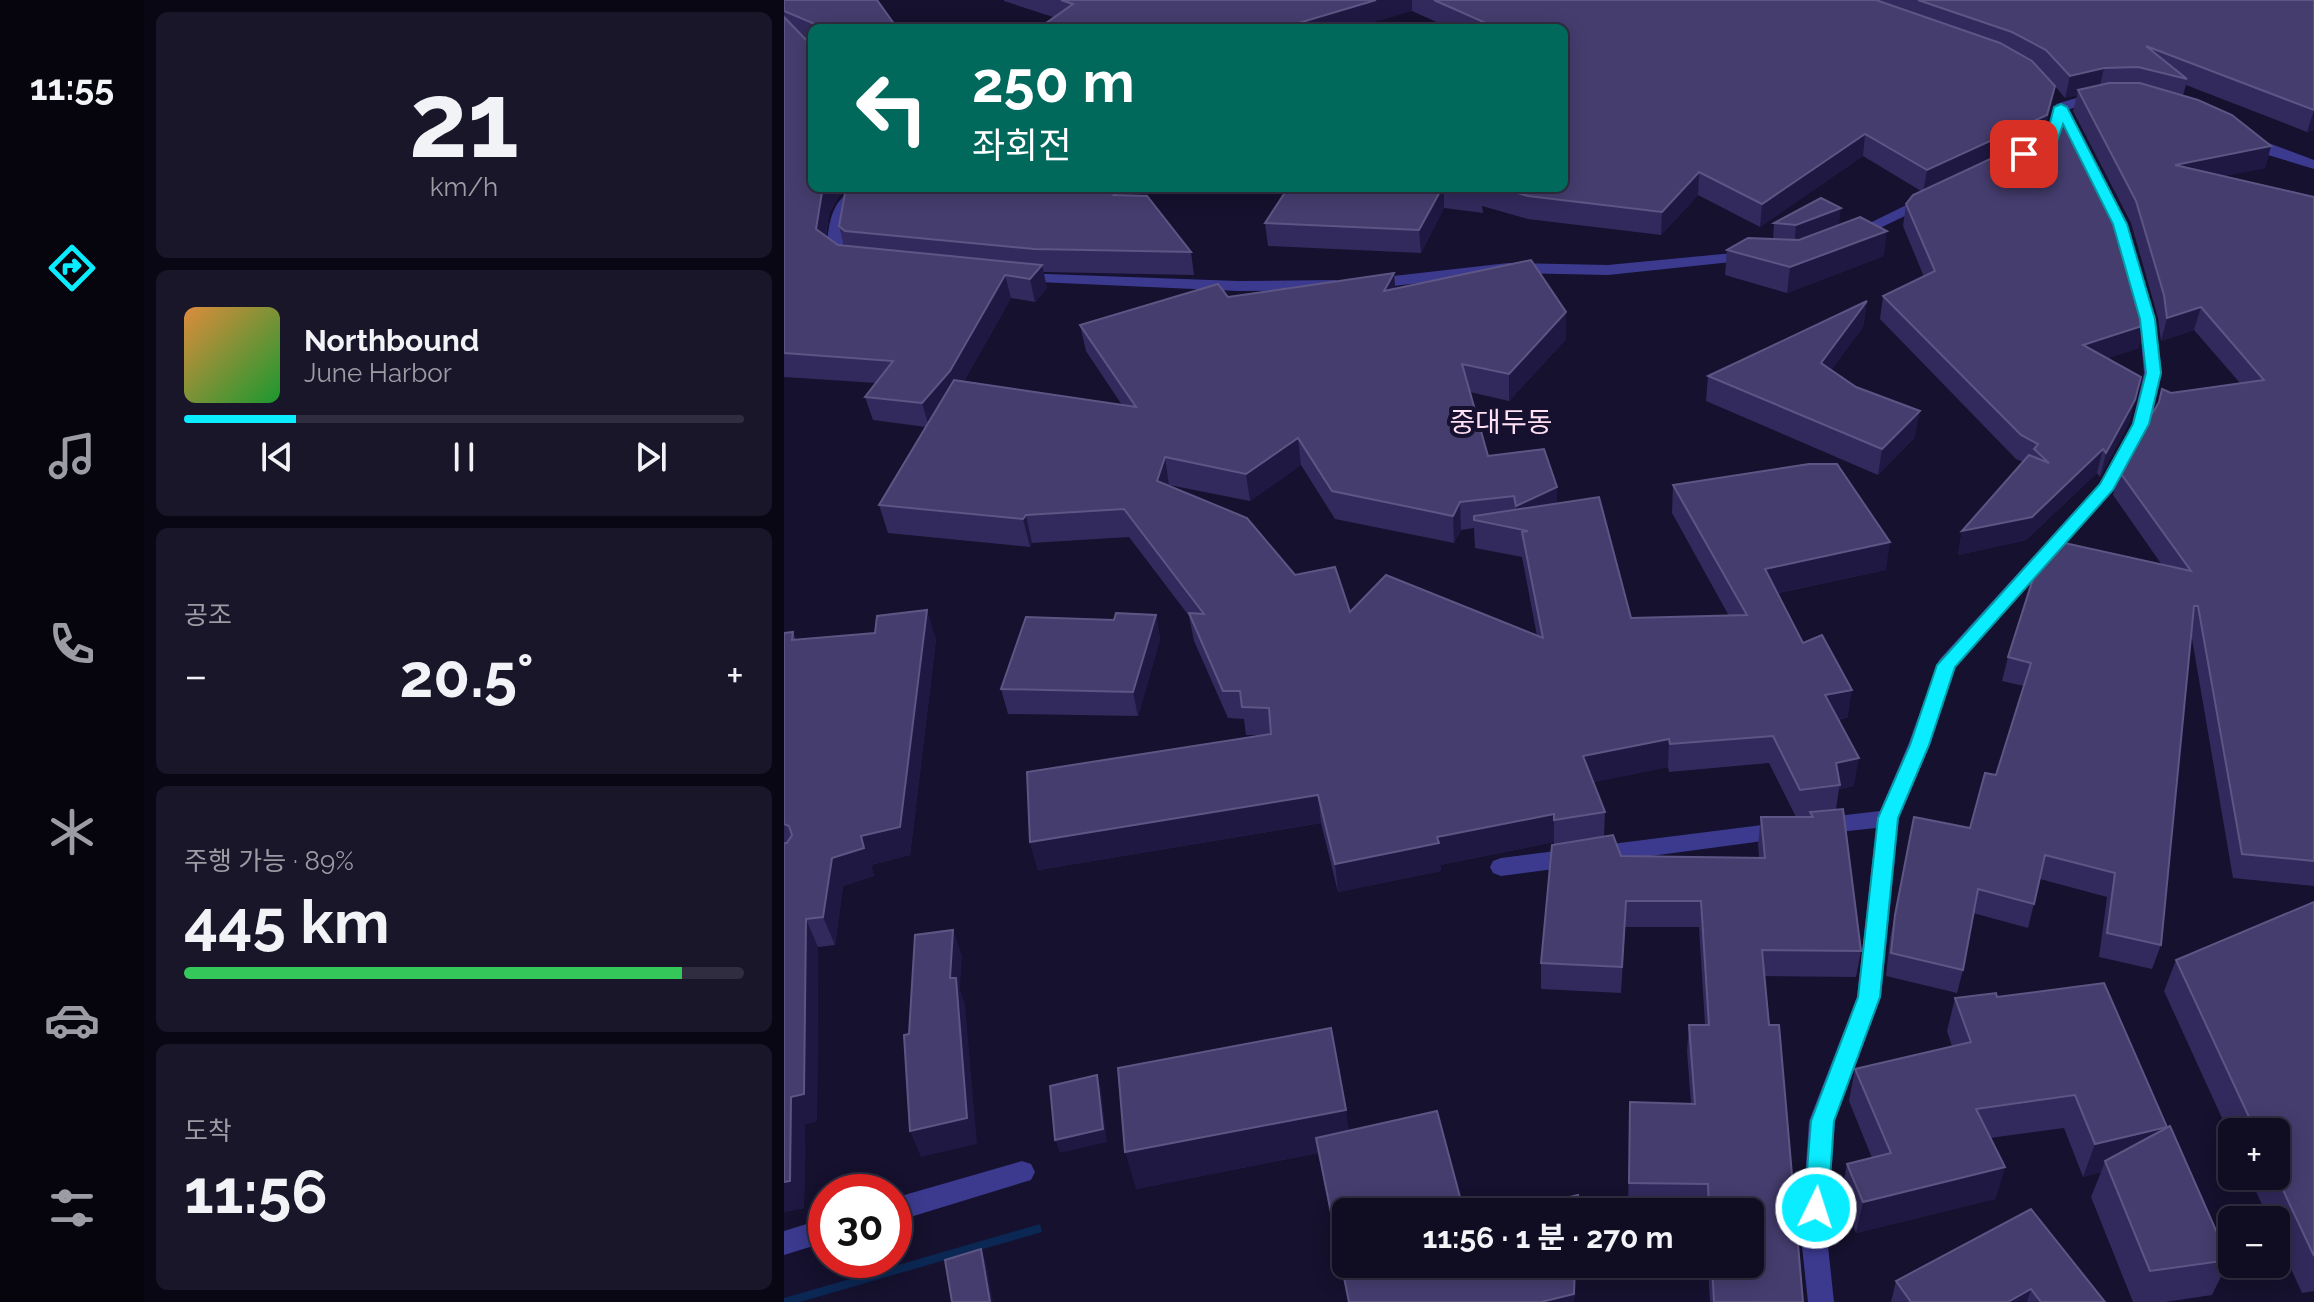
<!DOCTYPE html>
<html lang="ko">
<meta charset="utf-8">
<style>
body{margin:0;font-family:Raleway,"Noto Sans KR",sans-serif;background:#19162a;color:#f1f3f6;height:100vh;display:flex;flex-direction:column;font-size:30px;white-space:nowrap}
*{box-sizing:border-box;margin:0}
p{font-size:26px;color:#9c9ca5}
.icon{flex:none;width:44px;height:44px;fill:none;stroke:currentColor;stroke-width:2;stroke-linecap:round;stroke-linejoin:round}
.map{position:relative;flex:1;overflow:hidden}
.drawer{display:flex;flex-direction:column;gap:12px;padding:12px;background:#090713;width:640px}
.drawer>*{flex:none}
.guide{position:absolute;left:24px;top:24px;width:760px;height:168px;border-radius:12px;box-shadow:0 4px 20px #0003,0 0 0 2px #302d40;background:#00695c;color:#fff;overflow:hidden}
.buttons{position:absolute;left:1434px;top:1118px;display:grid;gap:16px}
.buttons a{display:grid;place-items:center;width:72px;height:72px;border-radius:12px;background:#100d22;box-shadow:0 4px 20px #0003,0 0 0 2px #302d40;font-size:40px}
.speed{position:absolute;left:24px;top:1174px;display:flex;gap:16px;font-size:40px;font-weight:700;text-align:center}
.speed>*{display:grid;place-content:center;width:104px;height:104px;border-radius:50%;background:#100d22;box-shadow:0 4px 20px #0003,0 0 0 2px #302d40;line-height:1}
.speed .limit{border:12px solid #d22;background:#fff;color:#111}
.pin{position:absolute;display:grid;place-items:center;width:68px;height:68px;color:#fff;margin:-34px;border-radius:16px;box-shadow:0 4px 12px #0006}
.me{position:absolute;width:88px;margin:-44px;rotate:4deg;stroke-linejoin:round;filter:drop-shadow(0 0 6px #0008)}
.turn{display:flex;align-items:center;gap:28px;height:168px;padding:0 32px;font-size:36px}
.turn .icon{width:104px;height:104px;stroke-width:2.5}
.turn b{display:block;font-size:56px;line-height:68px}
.big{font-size:60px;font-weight:700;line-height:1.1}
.drawer .card{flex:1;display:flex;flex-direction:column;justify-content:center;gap:12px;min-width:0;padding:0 28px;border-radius:12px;background:#19162a}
.drawer .dial{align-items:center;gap:0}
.dial b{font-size:104px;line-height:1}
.song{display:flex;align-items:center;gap:24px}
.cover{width:96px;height:96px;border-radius:12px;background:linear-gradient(135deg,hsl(30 70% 55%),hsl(130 70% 35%))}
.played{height:8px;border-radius:4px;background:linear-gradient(90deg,#0aecff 20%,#302d40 20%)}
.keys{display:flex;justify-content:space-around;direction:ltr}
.heat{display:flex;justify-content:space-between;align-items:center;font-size:44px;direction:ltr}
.charge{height:12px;border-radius:6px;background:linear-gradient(90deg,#34c759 89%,#302d40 0)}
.trip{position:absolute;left:548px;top:1198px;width:432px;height:80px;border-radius:12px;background:#100d22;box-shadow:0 4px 20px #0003,0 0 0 2px #302d40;font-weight:700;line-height:80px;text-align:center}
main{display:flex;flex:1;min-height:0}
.tabs{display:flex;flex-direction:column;width:144px;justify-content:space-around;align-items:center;background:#06050e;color:#9c9ca5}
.tabs .icon{width:56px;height:56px}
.tabs .on{color:#0aecff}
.tabs b{font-size:36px;color:#f1f3f6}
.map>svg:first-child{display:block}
.water{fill:#0b2753}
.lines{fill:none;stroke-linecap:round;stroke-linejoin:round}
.street{fill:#3b3a8f;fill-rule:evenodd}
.wall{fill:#322a5c;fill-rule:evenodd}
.shaded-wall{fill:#1f1842}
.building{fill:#453d6e;stroke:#5d5684;stroke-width:2}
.route{fill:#0aecff;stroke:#0699a6;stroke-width:2}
.labels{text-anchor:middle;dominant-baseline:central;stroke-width:8;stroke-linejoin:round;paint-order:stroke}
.quarter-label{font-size:28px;fill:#ffe0f4;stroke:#15112e}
</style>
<main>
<nav class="tabs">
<b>11:55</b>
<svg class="icon on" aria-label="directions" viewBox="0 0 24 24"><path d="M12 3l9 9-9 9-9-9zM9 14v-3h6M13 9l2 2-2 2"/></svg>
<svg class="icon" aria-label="music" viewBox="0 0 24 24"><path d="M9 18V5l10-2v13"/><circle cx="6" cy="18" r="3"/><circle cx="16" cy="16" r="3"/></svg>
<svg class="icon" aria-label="phone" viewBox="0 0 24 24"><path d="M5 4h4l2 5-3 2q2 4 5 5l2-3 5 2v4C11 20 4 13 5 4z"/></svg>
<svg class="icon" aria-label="climate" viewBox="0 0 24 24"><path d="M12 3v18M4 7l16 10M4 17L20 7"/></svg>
<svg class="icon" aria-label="car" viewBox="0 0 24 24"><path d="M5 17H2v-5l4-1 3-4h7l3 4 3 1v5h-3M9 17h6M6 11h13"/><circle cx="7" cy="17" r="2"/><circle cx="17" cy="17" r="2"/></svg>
<svg class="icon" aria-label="filters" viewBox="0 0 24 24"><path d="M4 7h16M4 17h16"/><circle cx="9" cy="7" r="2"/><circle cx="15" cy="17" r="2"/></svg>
</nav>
<section class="drawer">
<div class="card dial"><b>21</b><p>km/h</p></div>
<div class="card">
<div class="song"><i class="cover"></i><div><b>Northbound</b><p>June Harbor</p></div></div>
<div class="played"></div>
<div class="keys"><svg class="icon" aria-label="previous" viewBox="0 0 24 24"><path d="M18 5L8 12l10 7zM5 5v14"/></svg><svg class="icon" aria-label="pause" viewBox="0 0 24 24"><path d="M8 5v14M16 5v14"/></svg><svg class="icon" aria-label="next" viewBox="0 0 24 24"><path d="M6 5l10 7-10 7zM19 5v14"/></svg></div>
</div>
<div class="card"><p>공조</p>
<div class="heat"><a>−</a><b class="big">20.5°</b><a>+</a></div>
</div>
<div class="card"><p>주행 가능 · 89%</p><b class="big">445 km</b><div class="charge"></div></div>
<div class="card"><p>도착</p><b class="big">11:56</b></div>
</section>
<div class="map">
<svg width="1530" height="1302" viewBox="0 0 1530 1302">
<rect width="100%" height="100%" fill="#15112e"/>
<path class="water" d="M256,1224L258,1232L16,1302H0V1298Z"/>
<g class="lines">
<g class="street">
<path d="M1316,91L1321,92V98L1283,110L1273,144L1257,150L1252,149V143L1261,139L1272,104Z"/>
<path d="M1463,135L1530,160V169L1484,155L1458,142V136Z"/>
<path d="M71,188H91L66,207L58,250L72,261L64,266L42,252C45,226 45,202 71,188Z"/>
<path d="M1145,194L1153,199L1150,202L1071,240H1059L1057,237Z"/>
<path d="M970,251L976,253V259L824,275L724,273L583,289L575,284L583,279L724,263L824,265Z"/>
<path d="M1351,272L1359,277L1371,319L1378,373L1366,424L1329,490L1171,668L1146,745L1115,818L1097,997L1051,1121L1043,1237L1050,1302H1024L1017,1237L1025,1121L1073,997L1092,828L1036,834L1028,832L1025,826L1028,820L1036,818L1096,811L1124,745L1155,660L1316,483L1348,424L1360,373L1355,319L1343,277Z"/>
<path d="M236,273L454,281L551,280L559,285L551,290L454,291L230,281V275Z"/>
<path d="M1001,822L1009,824L1012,830L1009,836L1001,838L717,876L709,873L706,867L709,861L717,858Z"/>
<path d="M238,1161L247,1164L251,1172L247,1180L110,1222V1198Z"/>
<path d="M42,1218V1242L0,1255V1231Z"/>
</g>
</g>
<g class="wall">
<path d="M0,0L113,28H28V42L22,39L28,188L362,196L407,252L410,275L259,272L263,288L251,302L227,298L180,381L338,405L302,351L296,325L444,297L610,273L611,289L782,312V339L725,401L686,392L704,456L773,503L847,618L945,616L888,513L889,485L1102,570L994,593L1019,643L1064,717L1054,720L1070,786L1055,789L1052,809L1077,951L1072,977L980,976L1019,1302H926L924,1264H966V1212H921V1209L844,1207L846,1102L907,1104L903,1051L905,1025H921L915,927H841L837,993L757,989V963L770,842L656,865L657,871L554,892L537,823L254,870L246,842L477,735H462L460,719L444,718L410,641L405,616L345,537L248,543L246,547L104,533L95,505L142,427L89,420L81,397L92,383L0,377ZM61,193L55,226L60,246L54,245L42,236L45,214L55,196ZM517,465L551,519L670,543L677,530L690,528L691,548L738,557L753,636L566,612L511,575L385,486V485L466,501ZM985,763L1012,817L1026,816V817H977L974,844L975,857L837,856L820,837L821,812L809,782L884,767L885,772Z"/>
<path d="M220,0H1530V130L1523,132L1402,85L1399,95L1487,146L1481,168L1439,176L1530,197V886L1449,878L1407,633L1377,945L1368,969L1315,957L1323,897L1256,879L1244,928L1189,913L1179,970L1173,993L1102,976L1106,939L1130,817L1186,828L1212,775L1240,686L1218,681L1224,657L1378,565L1329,495L1335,471L1387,393L1456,383L1410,330L1377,341L1374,318L1347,223L1289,111L1293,95L1281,98L1271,86L1259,134L1355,348L1324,358L1351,400L1345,423L1316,477L1313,473L1242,540L1174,555L1178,531L1239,462L1232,459L1096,319L1099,296L1140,277L1119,226L1122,204L1137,191L1079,156L976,227L914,195L877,235L744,219L698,206L699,213L660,208L637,253L484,246L481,223L504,188H780V28H666L628,11L269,17L220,1Z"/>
<path d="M990,223L1055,225L1100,256L1003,293L941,275L943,250L989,239Z"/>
<path d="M1083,301L1079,327L1047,370L1072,387L1131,437L1094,475L922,401L924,376Z"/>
<path d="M372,615L376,639L354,716L224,714L217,689L330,620Z"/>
<path d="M9,632L12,640L152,639L126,855L87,865L90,876L59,886L51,945L34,947L33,1121L21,1124L20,1208L0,1212V633Z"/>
<path d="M1530,902V1291L1518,1293L1492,1236V1220H1485L1465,1176H1492V1132H1448V1140L1380,991L1392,960Z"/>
<path d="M1213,997L1383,1127L1445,1260L1428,1295L1381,1302H1349L1307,1197L1317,1172L1299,1177L1280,1128L1206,1138L1221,1167L1211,1199L1072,1233L1057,1196L1063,1164L1088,1158L1065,1101L1071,1069L1168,1046L1163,1031L1171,998Z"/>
<path d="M547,1028L562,1212L792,1264L790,1302H564L534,1153L352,1189Z"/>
<path d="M1247,1209L1321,1302H1107L1112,1281Z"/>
</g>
<g class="shaded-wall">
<path d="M592,0H628V11L571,28H498Z"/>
<path d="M1320,68L1315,90H1294L1293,95L1281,98L1286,76Z"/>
<path d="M1271,86L1267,108L1258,137L1139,193L1143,170Z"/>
<path d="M1530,110V130L1523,132Z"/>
<path d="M1081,134L1079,156L976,227L978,204Z"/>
<path d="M1487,146L1481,168L1385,187L1391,165Z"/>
<path d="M915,172L914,195L877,235L878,212Z"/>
<path d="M40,188H72L55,196L45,214L39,252L32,229L38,192Z"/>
<path d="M339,188H373L334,218L330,195Z"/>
<path d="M658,188H660V208L637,253L635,230Z"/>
<path d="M1057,208L1054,233L1010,250L1012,225Z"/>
<path d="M1103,231L1100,256L1003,293L1006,267Z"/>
<path d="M258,265L263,288L251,302L246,279Z"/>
<path d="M610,273L612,299L600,291Z"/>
<path d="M221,275L227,298L172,395L145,427L138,403Z"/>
<path d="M1083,301L1079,327L1034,388L1037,363Z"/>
<path d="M1417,307L1410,330L1377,341L1383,318Z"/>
<path d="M782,312V339L725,401V374Z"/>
<path d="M1361,325L1355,348L1294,368L1299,345Z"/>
<path d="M1351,400L1345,423L1316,477L1322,453Z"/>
<path d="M1136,411L1131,437L1094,475L1098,449Z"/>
<path d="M514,438L517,465L466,501L462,474Z"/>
<path d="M1319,449L1313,473L1242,540L1174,555L1178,531Z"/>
<path d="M381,457L385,485L378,509L373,481Z"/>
<path d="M773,487V514L733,529L732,506Z"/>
<path d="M676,502L677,530L670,543L669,516Z"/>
<path d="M242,515L248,543L246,547L239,519Z"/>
<path d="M1106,542L1102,570L978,596L981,569Z"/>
<path d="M143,610L152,639L126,855L87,865L90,876L59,886L51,945L39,917L48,858L77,836Z"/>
<path d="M372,615L376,639L354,716L349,692Z"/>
<path d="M1068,690L1064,717L1037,723L1041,695Z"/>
<path d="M885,739L884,767L799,784V756Z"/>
<path d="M1075,758L1070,786L1055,789L1056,785L1052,763Z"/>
<path d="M534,795L537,823L254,870L246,842Z"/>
<path d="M770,814V842L656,865L657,871L554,892L551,864L653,837Z"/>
<path d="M22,919L34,947L33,1121L21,1124L20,1208L0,1212V1182Z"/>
<path d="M169,930L178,956L176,990L181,1004L193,1144L137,1157L126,1131L166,978Z"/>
<path d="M313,1075L317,1089L323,1142L276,1153L271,1140Z"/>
<path d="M562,1110L567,1147L532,1138L534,1153L352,1189L341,1152Z"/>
<path d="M1383,1127L1370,1159L1321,1161L1317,1172L1299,1177L1311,1144Z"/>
<path d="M1221,1167L1211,1199L1072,1233L1079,1202Z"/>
<path d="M197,1249L202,1262L209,1302H206Z"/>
<path d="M791,1264L790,1302H757Z"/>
<path d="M1247,1289L1243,1302H1224Z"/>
</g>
<g class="building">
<path d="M0,0H93L113,28H40L0,11Z"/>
<path d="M277,0H592L498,28H255L289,4Z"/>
<path d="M650,0H1092L1216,43L1248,61L1271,86L1263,115L1143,170L1081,134L978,204L915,172L878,212L744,196L717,188H780V28H713Z"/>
<path d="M1134,0H1530V110L1362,46L1403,79L1354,67L1320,68L1286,76L1262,50L1228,32Z"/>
<path d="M0,17L28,46V188H40L38,192L32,229L54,245L258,265L246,279L221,275L166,371L138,403L81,397L109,361L0,353Z"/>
<path d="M1325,83H1356L1414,100L1448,115L1487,146L1391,165L1530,197V861L1458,854L1414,606H1410L1377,945L1323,933L1331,873L1261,855L1250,904L1194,889L1179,970L1107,953L1111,915L1130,817L1186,828L1201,773L1212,775L1247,663L1224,657L1255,560L1272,541L1407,571L1335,471L1375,402L1378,389L1387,393L1480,380L1417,307L1383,318L1380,295L1352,201L1294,90Z"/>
<path d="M1284,112L1330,203L1358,297L1361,325L1299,345L1357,377L1351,400L1322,453L1319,449L1248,517L1178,531L1245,455L1265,463L1250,449L1254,444L1237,435L1099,296L1151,271L1122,204L1129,195L1279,125Z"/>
<path d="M62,188H339L330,195L363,196L407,252L250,249L61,231L55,226Z"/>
<path d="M504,188H658L635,230L481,223Z"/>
<path d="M1037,198L1057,208L1012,225L990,223Z"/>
<path d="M1076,217L1103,231L1006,267L943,250L964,238L1015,240Z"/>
<path d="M747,260L782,312L725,374L678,364L704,456L760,449L773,487L732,506L730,496L676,502L669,516L548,491L514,438L462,474L381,457L373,481L463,518L511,575L551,567L566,612L602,575L759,638L738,532L744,531L690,520V516L815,497L847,618L963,615L889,485L1025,464H1053L1106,542L981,569L1019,643L1038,635L1068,690L1041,695L1075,758L1052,763L1056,785L1016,790L989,736L886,744L885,739L799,756L821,812L770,820V814L653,837L655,843L551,864L534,795L246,842L243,772L487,734L485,708L458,707L456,691H439L405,613L420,614L340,509L242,515L239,519L95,505L170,380L352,407L296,325L434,284L444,297L610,273L600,291Z"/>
<path d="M1083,301L1037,363L1072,387L1136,411L1098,449L924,376Z"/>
<path d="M143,610L116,827L77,836L80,848L48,858L39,917L22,919L20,1094L7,1097L6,1181L0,1182V843H3L8,835L5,826L0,824V633L9,632L8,640L91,633L93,616Z"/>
<path d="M332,613L372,615L349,692L217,689L242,617L330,620Z"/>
<path d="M1059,809L1077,951L978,950L985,1025H995L1019,1302H930L928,1264H966V1212H925L924,1184L845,1183L846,1102L911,1104L905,1025H925L917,901H842L838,967L757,963L768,845L829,835L837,856L981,858L977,817H1029L1026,812Z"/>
<path d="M1530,902V1256L1492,1175V1132H1472L1392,960Z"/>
<path d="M169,930L166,978H172L183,1118L126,1131L120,1035L125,1034L131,935Z"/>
<path d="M1320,983L1383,1127L1311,1144L1291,1095L1192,1109L1221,1167L1079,1202L1063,1164L1107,1153L1071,1069L1187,1042L1171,998L1212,993L1213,997Z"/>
<path d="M547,1028L562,1110L341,1152L334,1068Z"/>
<path d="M313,1075L319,1129L271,1140L266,1086Z"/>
<path d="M653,1111L680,1212H562V1264H791L790,1294L757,1302H565L532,1138Z"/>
<path d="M1386,1126L1445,1260L1366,1271L1321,1161Z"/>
<path d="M794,1195L793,1212H721Z"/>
<path d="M1247,1209L1321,1302H1257L1247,1289L1224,1302H1127L1112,1281Z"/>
<path d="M197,1249L206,1302H168L161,1260Z"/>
</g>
<path class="route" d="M1277,104L1283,107L1343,224L1371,319L1377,373L1365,424L1329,490L1171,667L1145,745L1114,818L1096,997L1050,1121L1044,1208L1041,1216L1032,1219L1024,1216L1020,1208L1027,1121L1074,997L1094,818L1126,745L1153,665L1316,484L1349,424L1362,373L1356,319L1329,224L1279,124L1272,144L1245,157L1233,154L1262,139L1270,107Z"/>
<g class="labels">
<g class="quarter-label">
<text x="717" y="422">중대두동</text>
</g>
</g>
</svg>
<div class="buttons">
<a>+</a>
<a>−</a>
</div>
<div class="speed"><div class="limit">30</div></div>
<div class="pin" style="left:1240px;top:154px;background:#d93025"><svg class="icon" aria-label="arrive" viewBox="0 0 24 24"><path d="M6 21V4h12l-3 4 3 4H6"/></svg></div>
<svg class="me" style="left:1032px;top:1208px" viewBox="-20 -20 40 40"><circle r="17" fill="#0aecff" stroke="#fff" stroke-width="3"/><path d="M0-11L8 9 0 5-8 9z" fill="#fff"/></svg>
<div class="trip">11:56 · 1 분 · 270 m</div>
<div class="guide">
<div class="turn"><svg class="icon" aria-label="left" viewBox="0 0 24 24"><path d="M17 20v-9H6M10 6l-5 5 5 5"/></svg><div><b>250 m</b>좌회전</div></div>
</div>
</div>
</main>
